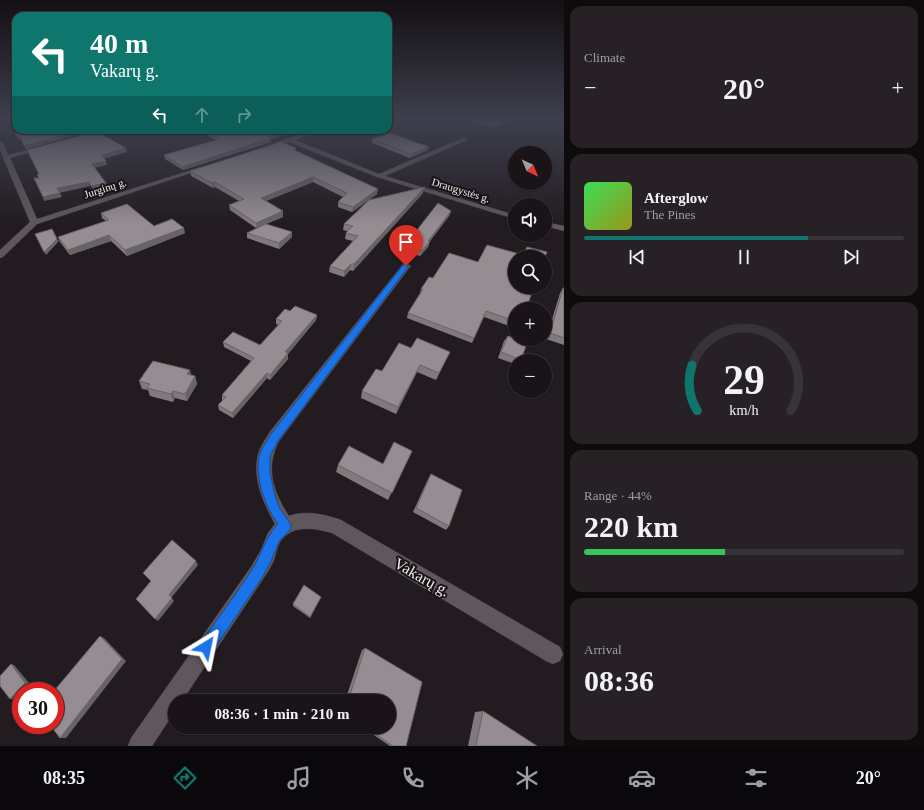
<!DOCTYPE html>
<meta charset="utf-8">
<style>
body{margin:0;font-family:"Times New Roman",serif;background:#272125;color:#f1f3f6;height:100vh;display:flex;flex-direction:column;font-size:15px;white-space:nowrap}
*{box-sizing:border-box;margin:0}
p{font-size:13px;color:#9f9ea2}
.icon{flex:none;width:22px;height:22px;fill:none;stroke:currentColor;stroke-width:2;stroke-linecap:round;stroke-linejoin:round}
.map{position:relative;flex:1;overflow:hidden}
.drawer{display:flex;flex-direction:column;gap:6px;padding:6px;background:#0e0b0d;width:360px}
.drawer>*{flex:none}
.guide{position:absolute;left:12px;top:12px;width:380px;height:122px;border-radius:12px;box-shadow:0 1px 3px #0004,0 0 0 1px #383337;background:#0f766e;color:#fff;overflow:hidden}
.needle{width:26px;rotate:136deg}
.buttons{position:absolute;left:508px;top:146px;display:grid;gap:8px}
.buttons a{display:grid;place-items:center;width:44px;height:44px;border-radius:50%;background:#1a1418;box-shadow:0 1px 3px #0004,0 0 0 1px #383337;font-size:20px}
.speed{position:absolute;left:12px;top:682px;display:flex;gap:8px;font-size:20px;font-weight:700;text-align:center}
.speed>*{display:grid;place-content:center;width:52px;height:52px;border-radius:50%;background:#1a1418;box-shadow:0 1px 3px #0004,0 0 0 1px #383337;line-height:1}
.speed .limit{border:6px solid #d22;background:#fff;color:#111}
.pin{position:absolute;display:grid;place-items:center;width:34px;height:34px;color:#fff;margin:-41px -17px;border-radius:50% 50% 50% 0;rotate:-45deg;box-shadow:0 0 4px #0007}
.pin .icon{rotate:45deg}
.me{position:absolute;width:44px;margin:-22px;rotate:35deg;stroke-linejoin:round;filter:drop-shadow(0 0 3px #0008)}
.turn{display:flex;align-items:center;gap:14px;height:84px;padding:0 12px;font-size:18px}
.turn .icon{width:52px;height:52px;stroke-width:2.5}
.turn b{display:block;font-size:28px;line-height:34px}
.lanes{display:flex;align-items:center;height:38px;padding:0 12px;background:#0003;justify-content:center;gap:20px;direction:ltr}
.lanes .off{opacity:.35}
.big{font-size:30px;font-weight:600;line-height:1.1}
.drawer .widget{flex:1;display:flex;flex-direction:column;justify-content:center;gap:6px;min-width:0;padding:0 14px;border-radius:12px;background:#272125}
.drawer .dial{align-items:center;gap:0}
.dial svg{height:104px;overflow:visible;fill:none;stroke:#383337;stroke-width:7;stroke-linecap:round;text-anchor:middle}
.dial text{fill:#f1f3f6;stroke:none}
.song{display:flex;align-items:center;gap:12px}
.cover{width:48px;height:48px;border-radius:6px;background:linear-gradient(135deg,hsl(130 70% 55%),hsl(60 70% 35%))}
.played{height:4px;border-radius:2px;background:linear-gradient(90deg,#0f766e 70%,#383337 70%)}
.keys{display:flex;justify-content:space-around;direction:ltr}
.heat{display:flex;justify-content:space-between;align-items:center;font-size:22px;direction:ltr}
.charge{height:6px;border-radius:3px;background:linear-gradient(90deg,#34c759 44%,#383337 0)}
.trip{position:absolute;left:168px;top:694px;width:228px;height:40px;border-radius:20px;background:#1a1418;box-shadow:0 1px 3px #0004,0 0 0 1px #383337;font-weight:600;line-height:40px;text-align:center}
.tab-bar{display:flex;height:64px;justify-content:space-around;align-items:center;background:#0a080a;color:#9f9ea2}
.tab-bar .icon{width:28px;height:28px}
.tab-bar .current{color:#0f766e}
.tab-bar b{font-size:18px;color:#f1f3f6}
main{display:flex;flex:1;min-height:0}
.map>svg:first-child{display:block}
.lines{fill:none;stroke-linecap:round;stroke-linejoin:round}
.minor-casing{stroke:#3e393c;stroke-width:1}
.minor{fill:#5f575c;fill-rule:evenodd}
.wall{fill:#80797e}
.shaded-wall{fill:#686366}
.building{fill:#958d92;stroke:#686366}
.route{fill:#1a73e8;stroke:#114b97}
.labels{text-anchor:middle;dominant-baseline:central;stroke-width:4;stroke-linejoin:round;paint-order:stroke}
.far-street-label{font-size:11px;fill:#f2edf0;stroke:#181216}
.near-street-label{font-size:16px;fill:#f2edf0;stroke:#181216}
</style>
<main>
<div class="map">
<svg width="564" height="746" viewBox="0 0 564 746">
<rect width="100%" height="100%" fill="#221b20"/>
<g class="lines">
<g class="minor-casing">
<g id="minor">
<path d="M313,130H322L295,140L379,174L463,138H467V140L385,176L515,215V219L377,177L289,142L267,149L264,147Z"/>
<path d="M0,141L3,143L8,155L42,146L45,148L10,158L37,219L204,166L209,167L37,224L3,257L0,258V250L30,222L0,150Z"/>
<path d="M545,222L564,226V231L545,226Z"/>
<path d="M406,263L411,266L409,268L279,441C265,468 273,492 289,516C305,510 324,514 341,520L560,647L563,654L560,661L553,664L546,661L332,533C314,528 292,524 280,542C277,547 276,554 274,560C271,567 267,573 263,579L182,701H175V711L152,746H128L131,738L251,567L261,550L268,533L275,524C264,504 252,479 258,455C260,447 265,440 269,433L403,264Z"/>
</g>
</g>
<use href="#minor" class="minor"/>
</g>
<g class="wall">
<path d="M467,120H512L495,128Z"/>
<path d="M27,130H85L86,132L26,149L22,141L16,136L15,133Z"/>
<path d="M199,130H292V132L271,139V142L183,170L165,159L164,155L216,140L200,132Z"/>
<path d="M372,139L428,150L410,158L372,143Z"/>
<path d="M296,148V151L377,194L352,212L338,207V202L343,197L313,182L266,201L283,217L266,224L292,232V237L279,249L247,238V233L265,224L256,228L230,210L229,205L239,201L215,187L213,188L191,176L190,171Z"/>
<path d="M423,193L353,271L350,270L344,277L329,272L330,266L353,241L345,239L346,233L347,231L343,230L344,224Z"/>
<path d="M451,211L449,216L430,241L428,247L420,256L404,251L406,246L415,235L417,230Z"/>
<path d="M101,213L154,226L185,233L127,256L111,241L70,255L60,242L58,237L106,221L102,218Z"/>
<path d="M527,247L515,309V328L484,317L472,343L407,318L408,313L420,294L421,289L433,278L478,262L522,255Z"/>
<path d="M563,288H564V345L546,339L560,293Z"/>
<path d="M290,311L317,315L316,320L288,354V359L270,380L267,378L233,418L219,410L218,405L223,400H222V395L251,361L224,347L223,342L260,345L279,325L276,324V319Z"/>
<path d="M508,336L521,360L520,361H515V364L498,358L504,341Z"/>
<path d="M411,348L450,352L436,380L417,372L396,414L361,398L362,391L382,371Z"/>
<path d="M191,375L195,376L197,384L187,401L175,398L173,402L150,396L148,390L142,389L139,381Z"/>
<path d="M412,451L388,500L336,472L338,465L383,464Z"/>
<path d="M431,474L449,526L446,530L413,512L428,479Z"/>
<path d="M321,597L310,618L293,606V604Z"/>
<path d="M365,648L422,682L406,746H390L362,727H389V701H345L362,650Z"/>
<path d="M483,711L537,746H468L475,712Z"/>
</g>
<g class="shaded-wall">
<path d="M505,120H512L495,128L496,124Z"/>
<path d="M83,130H85L86,132L26,149L24,146Z"/>
<path d="M288,130H292V132L271,139V142L183,170L182,167Z"/>
<path d="M429,147L428,150L410,158L411,154Z"/>
<path d="M126,148L127,152L103,159L102,155Z"/>
<path d="M106,161L107,165L94,168L92,164Z"/>
<path d="M313,177V182L261,203V198Z"/>
<path d="M89,182L90,186L59,193L57,188Z"/>
<path d="M215,182V187L213,188L212,183Z"/>
<path d="M106,183L107,187L93,190L91,186Z"/>
<path d="M425,187L423,193L353,271L354,264Z"/>
<path d="M378,189L377,194L352,212L353,207Z"/>
<path d="M60,193L62,197L44,201L43,197Z"/>
<path d="M283,211V217L256,228V223Z"/>
<path d="M451,211L449,216L430,241L428,247L420,256L422,251L428,241Z"/>
<path d="M184,228L185,233L127,256L125,250Z"/>
<path d="M292,232V237L279,249V243Z"/>
<path d="M109,235L111,241L70,255L68,250Z"/>
<path d="M57,239L59,241L46,255L44,252Z"/>
<path d="M351,264L350,270L344,277V271Z"/>
<path d="M317,315L316,320L288,354V359L270,380V375L285,352Z"/>
<path d="M420,365L417,372L396,414L398,407Z"/>
<path d="M190,370L192,378L187,374Z"/>
<path d="M267,373V378L233,418L232,413Z"/>
<path d="M195,376L197,384L187,401L185,394Z"/>
<path d="M173,391L175,398L173,402L171,394Z"/>
<path d="M196,561L198,565L171,598L169,595Z"/>
<path d="M172,598L174,601L158,621L155,619Z"/>
<path d="M100,636L104,638L126,661L66,738H60Z"/>
<path d="M11,664L14,665L29,683L14,699H10Z"/>
</g>
<g class="building">
<path d="M482,120H505L496,124Z"/>
<path d="M27,130H83L24,146L22,140H23L15,133Z"/>
<path d="M203,130H288L267,137L271,138L182,167L164,155L220,139Z"/>
<path d="M91,133L94,135L99,133L126,148L102,155L106,161L92,164L106,183L91,186L89,182L57,188L60,193L43,197L34,178H39L37,175L39,174L27,150Z"/>
<path d="M390,133L429,147L411,154L372,139Z"/>
<path d="M281,142L296,148L294,149L296,150H294L378,189L353,207L338,202L347,193L313,177L261,198L283,211L256,223L229,205L244,199L215,182L212,183L190,171Z"/>
<path d="M425,187L354,264H351L344,271L330,266L358,236L346,233L353,226L344,224L369,200Z"/>
<path d="M438,203L451,211L428,241H430L422,251L406,246L419,231L417,230Z"/>
<path d="M127,204L154,226L172,219L184,228L125,250L109,235L68,250L58,237L109,220L101,213Z"/>
<path d="M266,224L292,232L279,243L247,233Z"/>
<path d="M52,229L57,239L44,252L35,234Z"/>
<path d="M487,245L523,255L527,247L547,252L545,257H515V287H534L526,309H515V321L486,311L474,338L408,313L423,289H421L429,277L433,278L449,253L478,262Z"/>
<path d="M563,288H564V338L550,333Z"/>
<path d="M295,306L317,315L285,352L288,353L270,375L267,373L232,413L218,405L226,397L222,395L254,358L223,342L233,332L260,345L282,321L276,319L285,309L290,311Z"/>
<path d="M508,336L527,343L521,360L501,352Z"/>
<path d="M417,338L450,352L439,373L420,365L398,407L362,391L376,369L382,371L399,343L411,348Z"/>
<path d="M153,361L190,370L187,374L195,376L185,394L173,391L171,394L147,388L150,384L139,381Z"/>
<path d="M394,442L412,451L392,493L338,465L349,446L383,464Z"/>
<path d="M431,474L462,490L449,526L416,508Z"/>
<path d="M172,540L196,561L169,595L172,598L155,619L136,599L151,581L143,573Z"/>
<path d="M304,585L321,597L310,617L293,604Z"/>
<path d="M100,636L122,659L60,738L50,725H55V691H54Z"/>
<path d="M365,648L422,682L406,746H393L365,727H389V701H348Z"/>
<path d="M11,664L25,683L10,699L0,686V676Z"/>
<path d="M483,711L537,746H476Z"/>
</g>
<linearGradient id="sky" x2="0" y2="1"><stop stop-color="#130f12"/><stop offset="0.53" stop-color="#3e3f4e"/><stop offset="1" stop-color="#3e3f4e" stop-opacity="0"/></linearGradient>
<rect width="564" height="225" fill="url(#sky)"/>
<path class="route" d="M406,264L408,265V267L278,441L270,456V472L274,492L279,507L291,525L290,530L280,540L271,561L262,578L212,652L206,654L201,652L199,647L201,642C219,617 237,593 253,568C262,553 266,536 278,524C265,506 255,479 259,457C261,449 267,441 271,434L403,265Z"/>
<g class="labels">
<g class="far-street-label">
<text transform="translate(105 188) rotate(-18)">Jurginų g.</text>
<text transform="translate(461 190) rotate(17)">Draugystės g.</text>
</g>
<g class="near-street-label">
<text transform="translate(422 577) rotate(30)">Vakarų g.</text>
</g>
</g>
</svg>
<div class="buttons">
<a><svg class="needle" viewBox="-14 -14 28 28"><path d="M0-13l5 13h-10z" fill="#e53935"/><path d="M0 13l5-13h-10z" fill="#9f9ea2"/></svg></a>
<a><svg class="icon" aria-label="sound" viewBox="0 0 24 24"><path d="M4 9h4l5-4v14l-5-4H4zM17 9q2 3 0 6"/></svg></a>
<a><svg class="icon" aria-label="search" viewBox="0 0 24 24"><circle cx="10" cy="10" r="6"/><path d="M15 15l6 6"/></svg></a>
<a>+</a>
<a>−</a>
</div>
<div class="speed"><div class="limit">30</div></div>
<div class="pin" style="left:406px;top:266px;background:#d93025"><svg class="icon" aria-label="arrive" viewBox="0 0 24 24"><path d="M6 21V4h12l-3 4 3 4H6"/></svg></div>
<svg class="me" style="left:206px;top:647px" viewBox="-20 -20 40 40"><path d="M0-17L14 15 0 8-14 15z" fill="#1a73e8" stroke="#fff" stroke-width="4"/></svg>
<div class="trip">08:36 · 1 min · 210 m</div>
<div class="guide">
<div class="turn"><svg class="icon" aria-label="left" viewBox="0 0 24 24"><path d="M17 20v-9H6M10 6l-5 5 5 5"/></svg><div><b>40 m</b>Vakarų g.</div></div>
<div class="lanes"><svg class="icon" aria-label="left" viewBox="0 0 24 24"><path d="M17 20v-9H6M10 6l-5 5 5 5"/></svg><svg class="icon off" aria-label="ahead" viewBox="0 0 24 24"><path d="M12 20V5M6 11l6-6 6 6"/></svg><svg class="icon off" aria-label="right" viewBox="0 0 24 24"><path d="M7 20v-9h11M14 6l5 5-5 5"/></svg></div>
</div>
</div>
<section class="drawer">
<div class="widget"><p>Climate</p>
<div class="heat"><a>−</a><b class="big">20°</b><a>+</a></div>
</div>
<div class="widget">
<div class="song"><i class="cover"></i><div><b>Afterglow</b><p>The Pines</p></div></div>
<div class="played"></div>
<div class="keys"><svg class="icon" aria-label="previous" viewBox="0 0 24 24"><path d="M18 5L8 12l10 7zM5 5v14"/></svg><svg class="icon" aria-label="pause" viewBox="0 0 24 24"><path d="M8 5v14M16 5v14"/></svg><svg class="icon" aria-label="next" viewBox="0 0 24 24"><path d="M6 5l10 7-10 7zM19 5v14"/></svg></div>
</div>
<div class="widget dial"><svg viewBox="0 0 100 80">
<path d="M14 69A42 42 0 1 1 86 69"/>
<path d="M14 69A42 42 0 0 1 10 34" stroke="#0f766e"/>
<text x="50" y="56" font-size="32" font-weight="700">29</text>
<text x="50" y="72" font-size="11">km/h</text>
</svg></div>
<div class="widget"><p>Range · 44%</p><b class="big">220 km</b><div class="charge"></div></div>
<div class="widget"><p>Arrival</p><b class="big">08:36</b></div>
</section>
</main>
<nav class="tab-bar">
<b>08:35</b>
<svg class="icon current" aria-label="directions" viewBox="0 0 24 24"><path d="M12 3l9 9-9 9-9-9zM9 14v-3h6M13 9l2 2-2 2"/></svg>
<svg class="icon" aria-label="music" viewBox="0 0 24 24"><path d="M9 18V5l10-2v13"/><circle cx="6" cy="18" r="3"/><circle cx="16" cy="16" r="3"/></svg>
<svg class="icon" aria-label="phone" viewBox="0 0 24 24"><path d="M5 4h4l2 5-3 2q2 4 5 5l2-3 5 2v4C11 20 4 13 5 4z"/></svg>
<svg class="icon" aria-label="climate" viewBox="0 0 24 24"><path d="M12 3v18M4 7l16 10M4 17L20 7"/></svg>
<svg class="icon" aria-label="car" viewBox="0 0 24 24"><path d="M5 17H2v-5l4-1 3-4h7l3 4 3 1v5h-3M9 17h6M6 11h13"/><circle cx="7" cy="17" r="2"/><circle cx="17" cy="17" r="2"/></svg>
<svg class="icon" aria-label="filters" viewBox="0 0 24 24"><path d="M4 7h16M4 17h16"/><circle cx="9" cy="7" r="2"/><circle cx="15" cy="17" r="2"/></svg>
<b>20°</b>
</nav>
